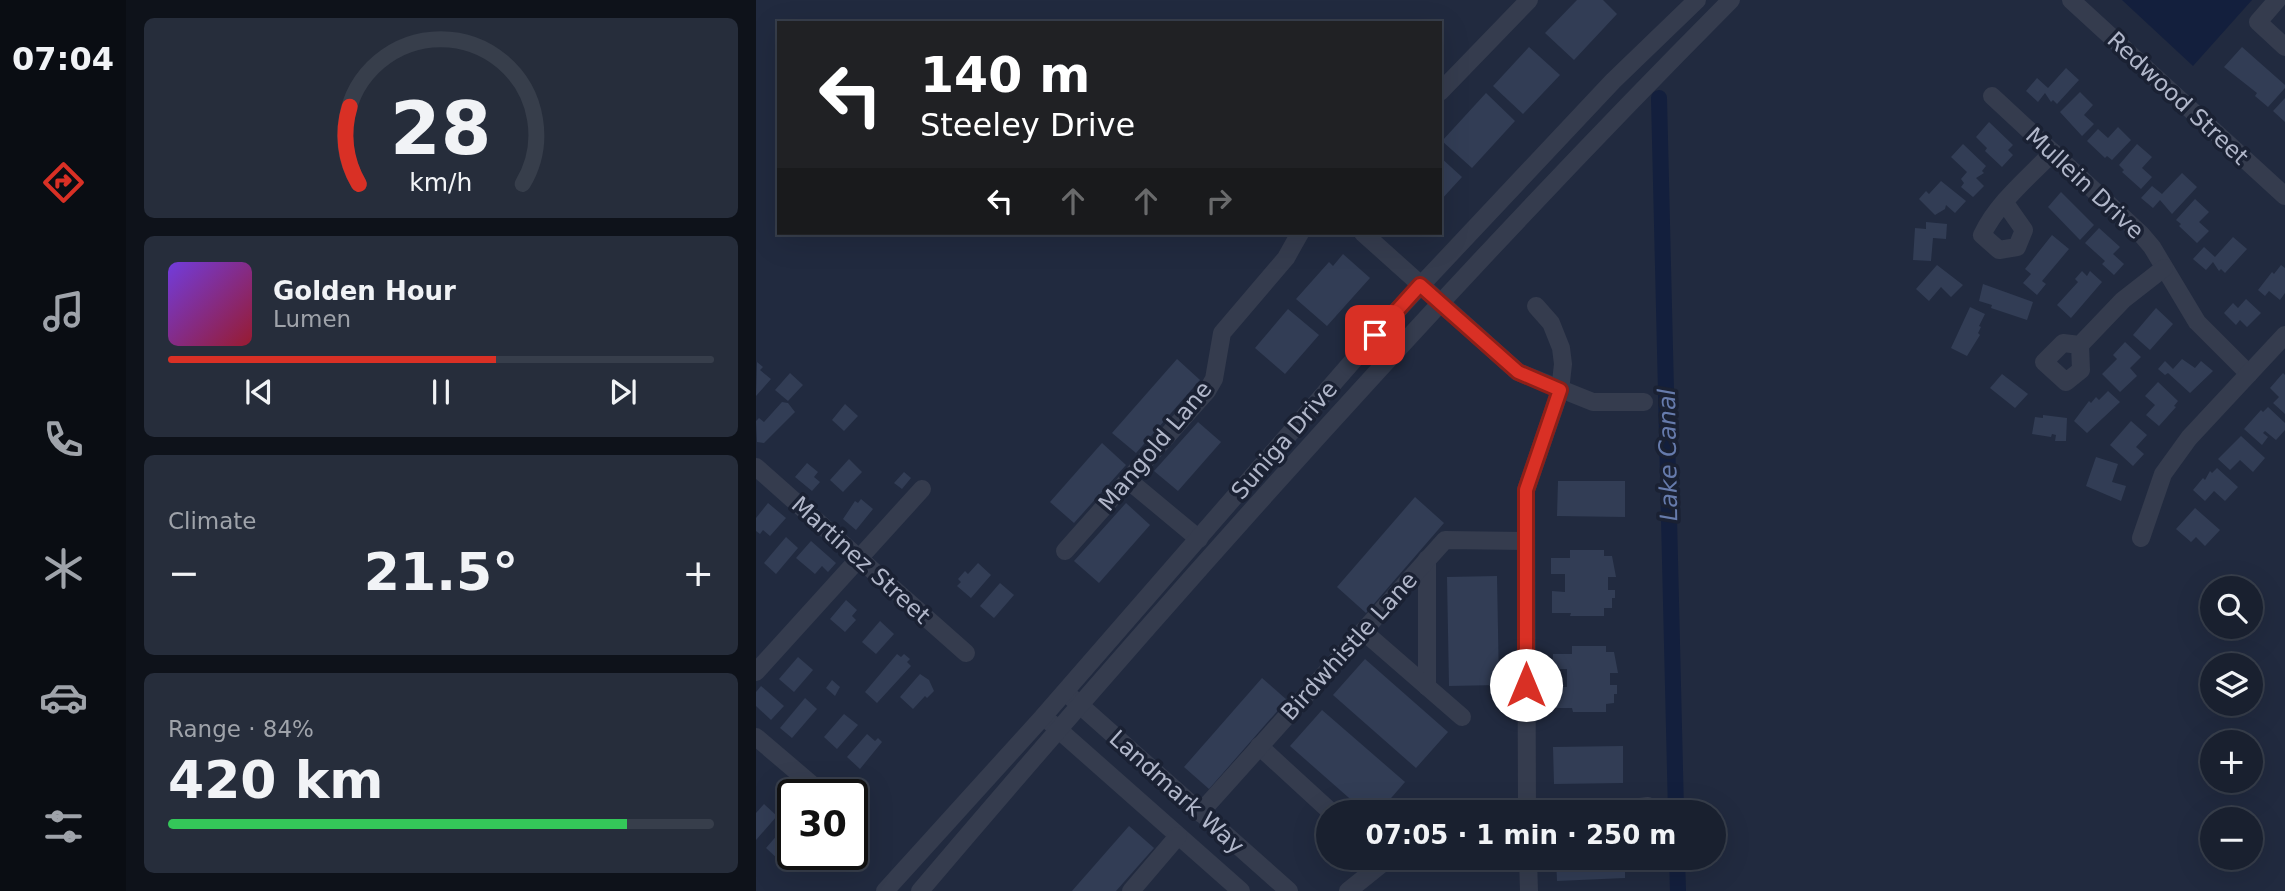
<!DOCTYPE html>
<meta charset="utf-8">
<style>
body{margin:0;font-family:"DejaVu Sans",sans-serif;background:#262d3b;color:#f1f3f6;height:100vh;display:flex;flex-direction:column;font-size:26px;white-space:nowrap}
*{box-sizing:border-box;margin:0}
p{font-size:23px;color:#9fa3aa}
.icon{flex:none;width:38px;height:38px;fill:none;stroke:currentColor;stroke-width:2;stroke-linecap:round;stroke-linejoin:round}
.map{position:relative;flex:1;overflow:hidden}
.drawer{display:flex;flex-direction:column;gap:18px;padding:18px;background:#0e121a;width:630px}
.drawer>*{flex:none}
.hud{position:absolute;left:21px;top:21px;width:665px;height:214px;border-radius:0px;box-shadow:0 7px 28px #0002,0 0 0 2px #373e4b;background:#202124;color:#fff;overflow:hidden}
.tools{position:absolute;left:1444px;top:576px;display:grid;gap:14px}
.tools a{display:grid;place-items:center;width:63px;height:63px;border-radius:50%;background:#19202f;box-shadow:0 7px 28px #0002,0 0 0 2px #373e4b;font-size:35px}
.speed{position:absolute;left:21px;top:779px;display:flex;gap:14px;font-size:35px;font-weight:700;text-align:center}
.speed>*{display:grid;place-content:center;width:91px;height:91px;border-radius:50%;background:#19202f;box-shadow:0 7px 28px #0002,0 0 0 2px #373e4b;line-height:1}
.speed .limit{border:4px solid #111;border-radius:10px;background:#fff;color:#111}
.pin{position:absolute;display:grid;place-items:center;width:60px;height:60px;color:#fff;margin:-30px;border-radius:14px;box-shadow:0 4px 10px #0006}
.me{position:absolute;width:77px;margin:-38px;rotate:0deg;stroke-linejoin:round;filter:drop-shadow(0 0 5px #0008)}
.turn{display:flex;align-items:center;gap:24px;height:147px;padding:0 28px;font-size:32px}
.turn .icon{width:91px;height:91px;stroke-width:2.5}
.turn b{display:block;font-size:49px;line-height:60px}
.lanes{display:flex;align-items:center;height:66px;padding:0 28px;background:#0003;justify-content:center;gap:35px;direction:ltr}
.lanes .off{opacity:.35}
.big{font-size:52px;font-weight:700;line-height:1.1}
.drawer .widget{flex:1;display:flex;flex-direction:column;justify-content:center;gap:10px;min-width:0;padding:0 24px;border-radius:10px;background:#262d3b}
.drawer .dial{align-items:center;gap:0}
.dial svg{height:182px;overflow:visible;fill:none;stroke:#373e4b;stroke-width:7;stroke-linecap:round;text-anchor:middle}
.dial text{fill:#f1f3f6;stroke:none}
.song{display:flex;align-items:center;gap:21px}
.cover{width:84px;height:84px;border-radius:10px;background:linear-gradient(135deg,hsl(260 70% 55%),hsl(350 70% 35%))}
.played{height:7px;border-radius:4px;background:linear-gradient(90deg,#d93025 60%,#373e4b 60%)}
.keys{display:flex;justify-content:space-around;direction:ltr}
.heat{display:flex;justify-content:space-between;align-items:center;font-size:38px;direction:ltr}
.charge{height:10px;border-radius:5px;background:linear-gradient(90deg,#34c759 84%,#373e4b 0)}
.trip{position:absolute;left:560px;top:800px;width:410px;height:70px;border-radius:35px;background:#19202f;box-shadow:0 7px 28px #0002,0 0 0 2px #373e4b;font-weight:700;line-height:70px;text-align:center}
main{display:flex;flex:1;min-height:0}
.tabs{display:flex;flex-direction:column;width:126px;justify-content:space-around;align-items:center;background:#0a0d13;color:#9fa3aa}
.tabs .icon{width:49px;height:49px}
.tabs .current{color:#d93025}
.tabs b{font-size:32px;color:#f1f3f6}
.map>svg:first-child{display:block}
.water{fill:#131f3d}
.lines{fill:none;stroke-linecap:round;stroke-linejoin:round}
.canal{stroke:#131f3d;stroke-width:16}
.building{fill:#323d55}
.minor{stroke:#353c4e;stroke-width:18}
.route-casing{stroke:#8d1f18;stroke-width:18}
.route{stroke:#d93025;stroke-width:12}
.labels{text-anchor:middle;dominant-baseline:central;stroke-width:7;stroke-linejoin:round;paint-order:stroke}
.street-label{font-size:23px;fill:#b1b7ca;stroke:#1a2133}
.water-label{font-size:24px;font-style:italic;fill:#667bac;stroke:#1a2133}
</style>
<main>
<nav class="tabs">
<b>07:04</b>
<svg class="icon current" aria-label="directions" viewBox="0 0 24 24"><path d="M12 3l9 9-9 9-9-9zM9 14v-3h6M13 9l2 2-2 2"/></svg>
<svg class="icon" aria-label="music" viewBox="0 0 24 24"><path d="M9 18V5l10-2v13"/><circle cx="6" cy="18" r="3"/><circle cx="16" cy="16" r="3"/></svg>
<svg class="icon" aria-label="phone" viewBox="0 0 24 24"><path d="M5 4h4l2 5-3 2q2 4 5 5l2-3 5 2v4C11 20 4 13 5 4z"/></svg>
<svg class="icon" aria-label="climate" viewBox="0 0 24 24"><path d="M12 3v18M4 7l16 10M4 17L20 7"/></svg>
<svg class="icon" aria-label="car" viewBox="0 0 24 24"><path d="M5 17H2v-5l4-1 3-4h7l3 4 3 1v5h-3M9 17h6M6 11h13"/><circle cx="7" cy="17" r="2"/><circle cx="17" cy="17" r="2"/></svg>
<svg class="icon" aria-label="filters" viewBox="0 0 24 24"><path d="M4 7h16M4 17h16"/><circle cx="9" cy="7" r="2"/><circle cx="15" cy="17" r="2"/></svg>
</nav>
<section class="drawer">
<div class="widget dial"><svg viewBox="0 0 100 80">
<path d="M14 69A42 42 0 1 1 86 69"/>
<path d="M14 69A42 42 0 0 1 10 35" stroke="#d93025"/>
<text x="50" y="56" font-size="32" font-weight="700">28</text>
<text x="50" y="72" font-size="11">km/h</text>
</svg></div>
<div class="widget">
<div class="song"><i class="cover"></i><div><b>Golden Hour</b><p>Lumen</p></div></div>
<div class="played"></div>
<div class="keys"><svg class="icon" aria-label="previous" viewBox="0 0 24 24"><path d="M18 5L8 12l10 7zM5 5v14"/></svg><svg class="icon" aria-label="pause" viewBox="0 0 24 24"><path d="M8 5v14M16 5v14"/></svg><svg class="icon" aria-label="next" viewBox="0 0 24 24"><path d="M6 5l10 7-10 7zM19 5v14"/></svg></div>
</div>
<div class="widget"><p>Climate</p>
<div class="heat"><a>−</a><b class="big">21.5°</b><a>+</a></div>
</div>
<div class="widget"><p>Range · 84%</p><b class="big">420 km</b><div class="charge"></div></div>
</section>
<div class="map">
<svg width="1529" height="891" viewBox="0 0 1529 891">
<rect width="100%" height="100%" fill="#212a3f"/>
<path class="water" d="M1366,0H1496L1437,66Z"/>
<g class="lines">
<g class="canal">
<path d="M903,98L920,812"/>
<path d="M921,858L922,891"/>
</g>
</g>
<g class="building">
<path d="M821,0H847L861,14L818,60L789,33Z"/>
<path d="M773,47L804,75L767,114L737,86Z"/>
<path d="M1486,47L1529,85V88L1512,107L1499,96L1501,93L1468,67Z"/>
<path d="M1310,68L1323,80L1301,104L1297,100L1295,102L1289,93L1282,102L1270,91L1281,78L1292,88Z"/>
<path d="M1324,92L1337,105L1328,115L1338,124L1326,136L1304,112Z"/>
<path d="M730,93L759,121L716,168L686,141Z"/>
<path d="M1529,98V122L1517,111Z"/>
<path d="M1233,122L1257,145L1252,150L1257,155L1246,167L1229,151L1231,148L1220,137Z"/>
<path d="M1362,127L1375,140L1356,160L1351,156L1349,158L1331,141L1342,129L1352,138Z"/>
<path d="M1207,144L1230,166L1226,171L1228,173L1220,178L1228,186L1217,197L1205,187L1208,183L1205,179L1211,172L1195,157Z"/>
<path d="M1381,144L1396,157L1386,168L1396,177L1385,189L1366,172L1368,170L1363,165Z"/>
<path d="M684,157L706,177L684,201Z"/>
<path d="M1426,173L1441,187L1416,214L1404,200L1397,208L1385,198L1396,186L1406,194Z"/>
<path d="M1185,181L1210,201L1199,213L1190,205L1189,209L1179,215L1163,199L1170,191L1173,194Z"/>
<path d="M1305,192L1338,225L1324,240L1292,207Z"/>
<path d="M1439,199L1453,212L1443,222L1453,231L1441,243L1423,226L1425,224L1420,220Z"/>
<path d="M1170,222L1191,224L1190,239L1177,238L1175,261L1157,260L1159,228L1170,229Z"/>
<path d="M1343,228L1364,247L1357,254L1368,264L1358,275L1346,264L1349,261L1329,243Z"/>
<path d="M1296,235L1313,249L1286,281L1290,284L1281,295L1267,283L1275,274L1269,269Z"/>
<path d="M1477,237L1491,249L1469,273L1465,269L1463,271L1457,262L1450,270L1437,259L1448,247L1459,257Z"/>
<path d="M587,254L614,278L571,326L540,299L573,262L577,266Z"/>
<path d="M1181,265L1207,285L1195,297L1185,287L1173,301L1160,289Z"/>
<path d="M1525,265L1529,268V293L1524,300L1513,291L1509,296L1502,290L1516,272L1518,274Z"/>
<path d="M1326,271L1331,276L1334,271L1346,282L1315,318L1301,305L1322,282L1319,279Z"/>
<path d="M1227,284L1277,302L1271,320L1235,308L1236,305L1223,301Z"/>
<path d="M1490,299L1505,313L1491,327L1484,320L1480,325L1468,313L1477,303L1482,308Z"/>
<path d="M1214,307L1229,314L1223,326L1225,327L1222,333L1224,335L1211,356L1195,348Z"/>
<path d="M1400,308L1417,324L1394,350L1377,335Z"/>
<path d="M532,309L563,335L529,374L499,348Z"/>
<path d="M1369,342L1385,357L1374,368L1381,376L1364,392L1346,374L1361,359L1357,355Z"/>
<path d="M421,359L444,380L380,453L356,433Z"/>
<path d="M1426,359L1439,368L1445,361L1457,371L1434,393L1412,373L1409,375L1402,369L1409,361L1417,369Z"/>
<path d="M1,362L7,367L4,370L15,379L0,396Z"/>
<path d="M34,373L47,385L32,401L19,390Z"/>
<path d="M1527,373L1529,375V414L1517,403L1523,397L1514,388Z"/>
<path d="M1246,374L1272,394L1259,408L1234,388Z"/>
<path d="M1402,382L1422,401L1418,406L1420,407L1403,426L1390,415L1399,405L1389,396Z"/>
<path d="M1352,391L1364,402L1331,433L1318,421L1333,401L1335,403L1340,397L1343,400Z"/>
<path d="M26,402L32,403L39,412L8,443L1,442L0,421L3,418L8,422Z"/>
<path d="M89,404L102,416L88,431L76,420Z"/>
<path d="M1512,407L1529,423V430L1520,440L1509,431L1507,433L1512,437L1506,445L1488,429L1505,410L1507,412Z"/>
<path d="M1287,415L1311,418L1310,441H1299L1300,435L1296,434L1295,437L1276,434L1279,417L1287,418Z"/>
<path d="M1375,421L1391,435L1380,447L1388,454L1377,466L1354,445Z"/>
<path d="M442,422L465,442L422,491L398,471Z"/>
<path d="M1485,436L1509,458L1497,472L1484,460L1474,470L1462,459Z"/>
<path d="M346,443L370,465L318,523L294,502Z"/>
<path d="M1340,457L1362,464L1356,482L1370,486L1365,501L1330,486Z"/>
<path d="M93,459L106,472L87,492L74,480Z"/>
<path d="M51,463L62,472L58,477L64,482L56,491L39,477Z"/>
<path d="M1461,468L1482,487L1469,501L1458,491L1449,501L1437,490L1447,478L1449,480L1454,471L1456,473Z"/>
<path d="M148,472L155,478L146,489L138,483Z"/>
<path d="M802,481H869V517L801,516Z"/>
<path d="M659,497L688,523L610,613L581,587Z"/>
<path d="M105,499L117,509L100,530L87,519L99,501L102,503Z"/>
<path d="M12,503L30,518L14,536L7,530L4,534L0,531V518Z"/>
<path d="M370,503L394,525L343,583L318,561Z"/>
<path d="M1439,508L1464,530L1449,546L1440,537L1435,542L1420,529Z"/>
<path d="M30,537L42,548L20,574L8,563Z"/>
<path d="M55,541L80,563L72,572L66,566L59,574L40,558Z"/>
<path d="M814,550H848V556H856L860,577H852V590H859V598H856V608H848V616H814L815,613H796V591L809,592V574H795V558H814Z"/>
<path d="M222,563L235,575L215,598L201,586L205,582L202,579L209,571L212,574Z"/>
<path d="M741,576L743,685L693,686L691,577Z"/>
<path d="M244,583L258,595L238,618L224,606Z"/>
<path d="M90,600L101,610L96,616L100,620L89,632L74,619Z"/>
<path d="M124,621L138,634L120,654L106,642Z"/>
<path d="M816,646H850V652H858L862,673H854V685H861V694H858V703L850,704V712H817L816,708H798V687H811V669H797V654H816Z"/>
<path d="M141,654L145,657L148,654L154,659L151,662L155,666L121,703L109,692Z"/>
<path d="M42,657L57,670L38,692L23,679Z"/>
<path d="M609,659L692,732L660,768L577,695Z"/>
<path d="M164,674L173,680L178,691L171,698L169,696L157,709L144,697Z"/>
<path d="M506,678L531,700L453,789L428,767Z"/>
<path d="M76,680L84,687L79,696L70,688Z"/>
<path d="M5,686L28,706L15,720L0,706V692Z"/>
<path d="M49,698L61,709L36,738L24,728Z"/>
<path d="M566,710L649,782L623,812H609L534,746Z"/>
<path d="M88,714L102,725L81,749L68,737Z"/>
<path d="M111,734L119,741L122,738L126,742L104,769L91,757Z"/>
<path d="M867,746V783L798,784L797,747Z"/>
<path d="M8,804L21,816L0,840V813Z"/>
<path d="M30,825L37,831V845L23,860L10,848Z"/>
<path d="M373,826L398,848L360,891H316Z"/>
<path d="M800,858H869V878L801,881Z"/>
</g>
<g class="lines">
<g class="minor">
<path d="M1315,0L1529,196"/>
<path d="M1521,0L1502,22L1529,47"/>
<path d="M684,92L773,0"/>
<path d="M1236,96L1385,234L1396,247L1441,322L1493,374"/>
<path d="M1249,203L1268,230L1261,247L1243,250L1226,235C1241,203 1273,177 1297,152"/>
<path d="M607,233L762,372L837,402H888"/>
<path d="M1324,345L1325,370L1310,382L1288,362L1307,343L1324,345L1367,300L1408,268"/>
<path d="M0,467L210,653"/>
<path d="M372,480L443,539"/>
<path d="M1385,538L1407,474L1433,438L1529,335"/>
<path d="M309,551L451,391L458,379L466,333L530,258L544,233"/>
<path d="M671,559V687"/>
<path d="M607,631L706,717"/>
<path d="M0,672L166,489"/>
<path d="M316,698L533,891"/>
<path d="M295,723L485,891"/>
<path d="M0,737L67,794"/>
<path d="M503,746L575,812"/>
<path d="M771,812L770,490L804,391L807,364L805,348L795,323L780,306"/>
<path d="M843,812L892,806"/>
<path d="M444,813L689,540L769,541"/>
<path d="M772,858L773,891"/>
<path d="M129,891L285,719L636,316L857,81L941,0"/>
<path d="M164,891C424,585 692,285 975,0"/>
<path d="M375,891L422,836"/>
<path d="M592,891L633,858"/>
</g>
</g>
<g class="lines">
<g class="route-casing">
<path id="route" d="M619,335L664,285L762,372L804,390L770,490V685"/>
</g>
<use href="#route" class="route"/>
</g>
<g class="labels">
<g class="street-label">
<text transform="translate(1422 98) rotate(43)">Redwood Street</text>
<text transform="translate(1329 183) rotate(43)">Mullein Drive</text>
<text transform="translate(528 440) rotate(-49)">Suniga Drive</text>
<text transform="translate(399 446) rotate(-50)">Mangold Lane</text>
<text transform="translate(105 560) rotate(42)">Martinez Street</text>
<text transform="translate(593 646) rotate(-48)">Birdwhistle Lane</text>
<text transform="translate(421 792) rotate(42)">Landmark Way</text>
</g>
<g class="water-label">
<text transform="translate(912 455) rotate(-91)">Lake Canal</text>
</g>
</g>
</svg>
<div class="tools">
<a><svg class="icon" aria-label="search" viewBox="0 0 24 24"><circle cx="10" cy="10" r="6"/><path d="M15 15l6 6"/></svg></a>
<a><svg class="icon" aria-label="layers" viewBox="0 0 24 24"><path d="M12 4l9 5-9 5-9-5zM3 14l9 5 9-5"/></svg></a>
<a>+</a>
<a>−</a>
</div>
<div class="speed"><div class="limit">30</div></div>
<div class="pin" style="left:619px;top:335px;background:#d93025"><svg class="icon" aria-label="arrive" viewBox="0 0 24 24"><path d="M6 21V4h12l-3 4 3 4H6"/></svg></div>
<svg class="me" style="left:770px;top:685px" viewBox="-20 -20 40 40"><circle r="19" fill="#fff"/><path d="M0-13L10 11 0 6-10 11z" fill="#d93025"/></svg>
<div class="trip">07:05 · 1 min · 250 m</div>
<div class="hud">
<div class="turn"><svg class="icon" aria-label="left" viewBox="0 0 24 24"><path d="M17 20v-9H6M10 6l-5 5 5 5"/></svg><div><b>140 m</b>Steeley Drive</div></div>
<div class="lanes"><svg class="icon" aria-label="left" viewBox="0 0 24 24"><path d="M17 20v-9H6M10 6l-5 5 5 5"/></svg><svg class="icon off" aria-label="ahead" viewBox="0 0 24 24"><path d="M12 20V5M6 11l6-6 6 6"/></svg><svg class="icon off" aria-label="ahead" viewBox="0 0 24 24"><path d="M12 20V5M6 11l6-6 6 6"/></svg><svg class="icon off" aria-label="right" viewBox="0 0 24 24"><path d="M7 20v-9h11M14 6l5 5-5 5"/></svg></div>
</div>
</div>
</main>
